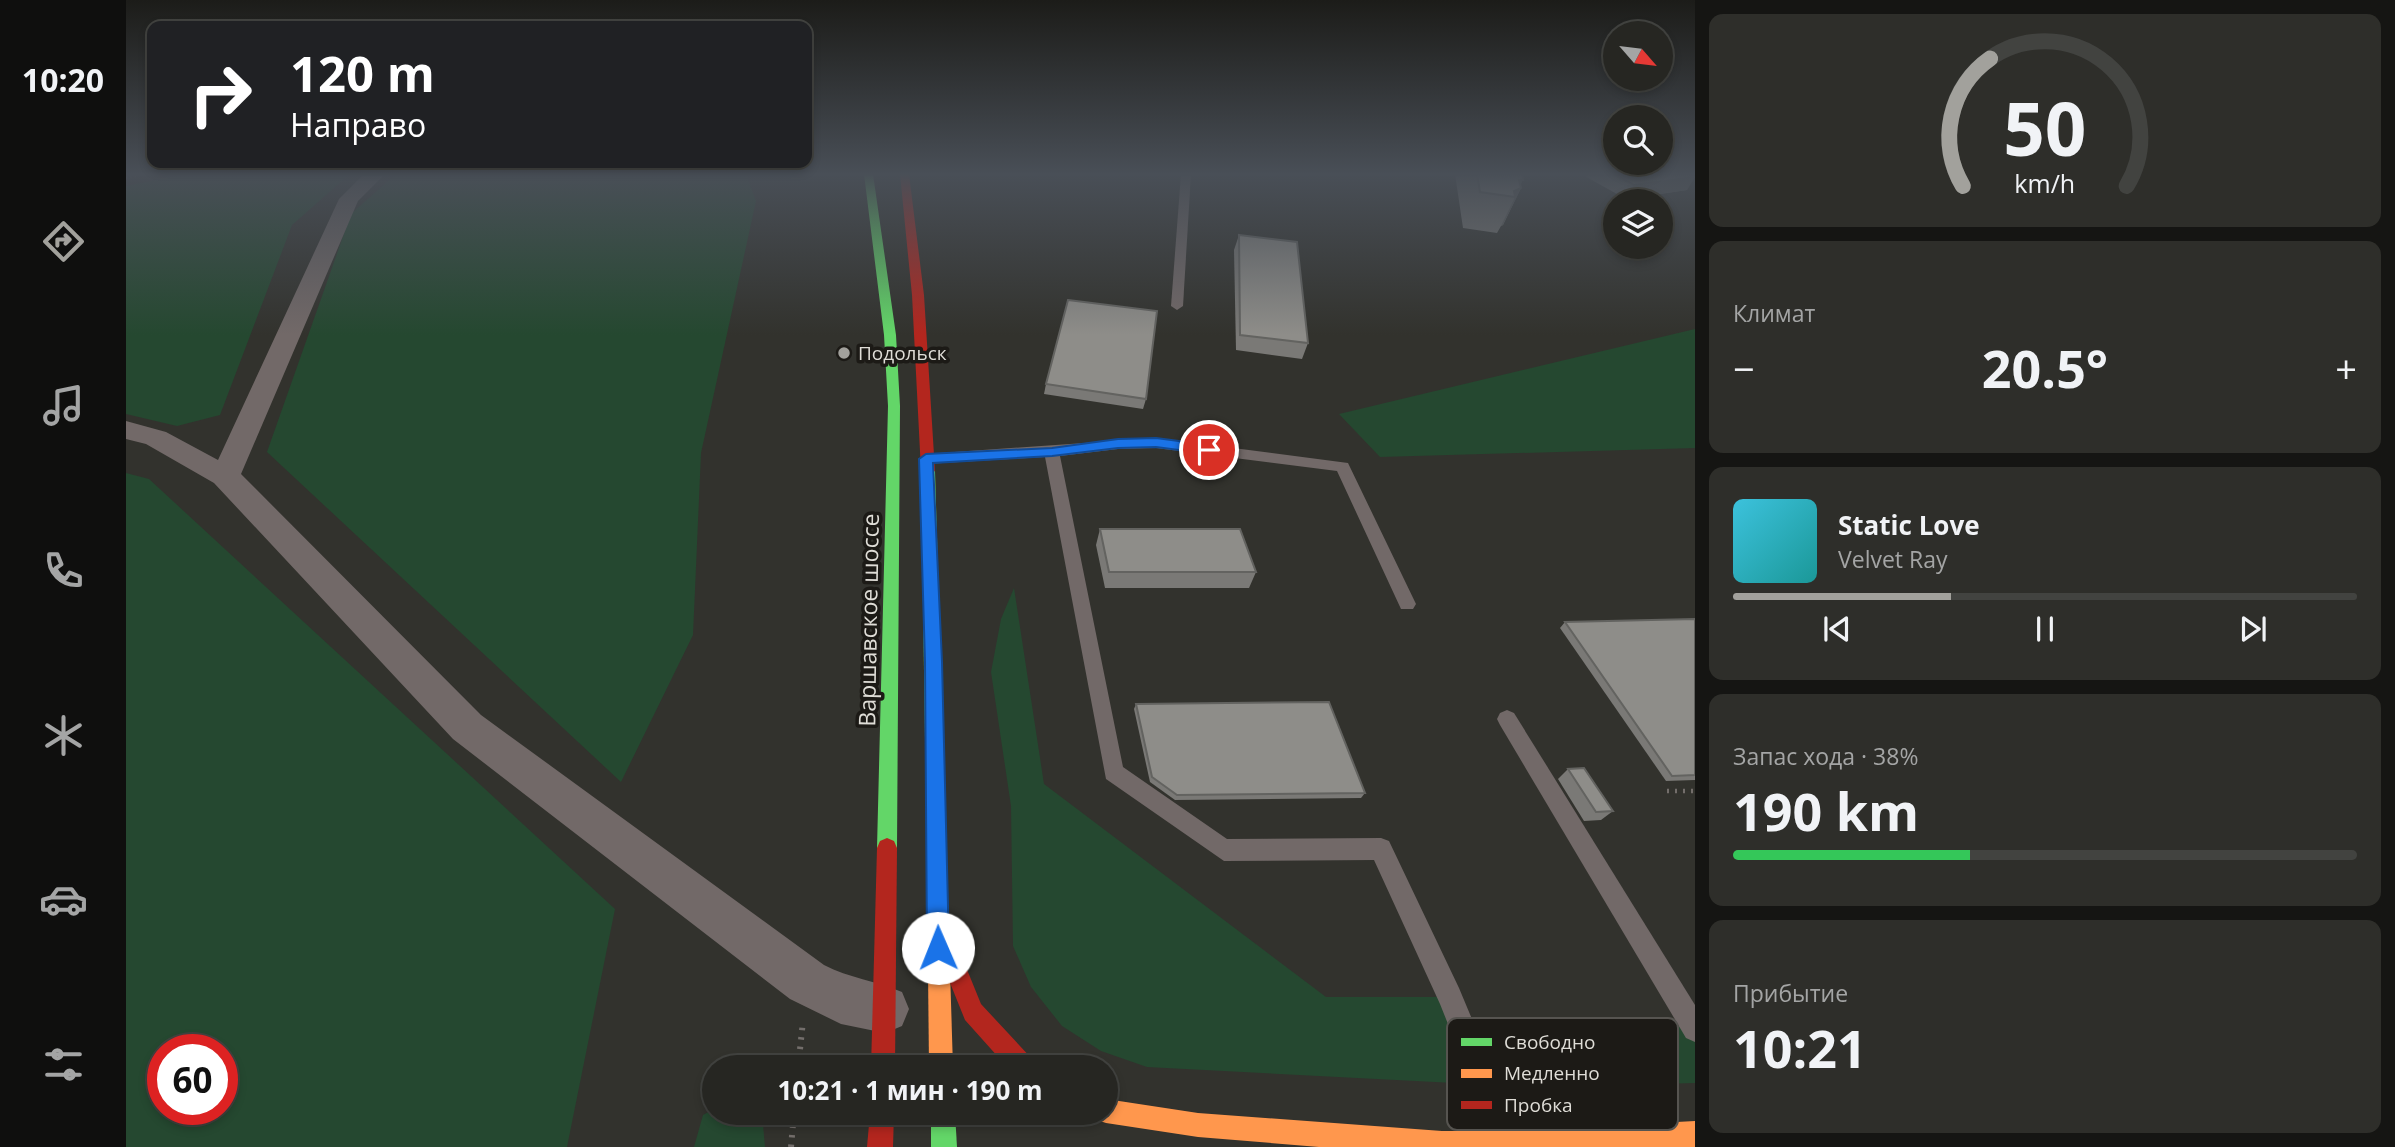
<!DOCTYPE html>
<html lang="ru">
<meta charset="utf-8">
<style>
body{margin:0;font-family:"Open Sans",sans-serif;background:#2e2e2a;color:#f1f3f6;height:100vh;display:flex;flex-direction:column;font-size:26px;white-space:nowrap}
*{box-sizing:border-box;margin:0}
p{font-size:23px;color:#a4a5a5}
.icon{flex:none;width:38px;height:38px;fill:none;stroke:currentColor;stroke-width:2;stroke-linecap:round;stroke-linejoin:round}
.map{position:relative;flex:1;overflow:hidden}
.sheet{display:flex;flex-direction:column;gap:14px;padding:14px;background:#151513;width:700px}
.sheet>*{flex:none}
.hud{position:absolute;left:21px;top:21px;width:665px;height:147px;border-radius:14px;box-shadow:0 4px 10px #0003,0 0 0 2px #424340;background:#202124;color:#fff;overflow:hidden}
.needle{width:46px;rotate:118deg}
.tools{position:absolute;left:1477px;top:21px;display:grid;gap:14px}
.tools a{display:grid;place-items:center;width:70px;height:70px;border-radius:50%;background:#262622;box-shadow:0 4px 10px #0003,0 0 0 2px #424340;font-size:35px}
.speed{position:absolute;left:21px;top:1034px;display:flex;gap:14px;font-size:35px;font-weight:700;text-align:center}
.speed>*{display:grid;place-content:center;width:91px;height:91px;border-radius:50%;background:#262622;box-shadow:0 4px 10px #0003,0 0 0 2px #424340;line-height:1}
.speed .limit{border:10px solid #d22;background:#fff;color:#111}
.pin{position:absolute;display:grid;place-items:center;width:60px;height:60px;color:#fff;margin:-30px;border:4px solid #fff;border-radius:50%;box-shadow:0 2px 7px #0007}
.me{position:absolute;width:77px;margin:-38px;rotate:359deg;stroke-linejoin:round;filter:drop-shadow(0 0 5px #0008)}
.turn{display:flex;align-items:center;gap:24px;height:147px;padding:0 28px;font-size:32px}
.turn .icon{width:91px;height:91px;stroke-width:2.5}
.turn b{display:block;font-size:49px;line-height:60px}
.big{font-size:52px;font-weight:700;line-height:1.1}
.sheet .tile{flex:1;display:flex;flex-direction:column;justify-content:center;gap:10px;min-width:0;padding:0 24px;border-radius:14px;background:#2e2e2a}
.sheet .dial{align-items:center;gap:0}
.dial svg{height:182px;overflow:visible;fill:none;stroke:#424340;stroke-width:7;stroke-linecap:round;text-anchor:middle}
.dial text{fill:#f1f3f6;stroke:none}
.song{display:flex;align-items:center;gap:21px}
.cover{width:84px;height:84px;border-radius:10px;background:linear-gradient(135deg,hsl(190 70% 55%),hsl(180 70% 35%))}
.played{height:7px;border-radius:4px;background:linear-gradient(90deg,#a2a19c 35%,#424340 35%)}
.keys{display:flex;justify-content:space-around;direction:ltr}
.heat{display:flex;justify-content:space-between;align-items:center;font-size:38px;direction:ltr}
.charge{height:10px;border-radius:5px;background:linear-gradient(90deg,#34c759 38%,#424340 0)}
.trip{position:absolute;left:576px;top:1055px;width:416px;height:70px;border-radius:35px;background:#262622;box-shadow:0 4px 10px #0003,0 0 0 2px #424340;font-weight:700;line-height:70px;text-align:center}
main{display:flex;flex:1;min-height:0}
.tab-bar{display:flex;flex-direction:column;width:126px;justify-content:space-around;align-items:center;background:#0f0f0e;color:#a4a5a5}
.tab-bar .icon{width:49px;height:49px}
.tab-bar .active{color:#a2a19c}
.tab-bar b{font-size:32px;color:#f1f3f6}
.map>svg:first-child{display:block}
.green{fill:#254830;fill-rule:evenodd}
.lines{fill:none;stroke-linecap:round;stroke-linejoin:round}
.path-far2{stroke:#736e6b;stroke-width:2.5;stroke-dasharray:1 3.5;stroke-linecap:butt}
.path-far1{stroke:#736e6b;stroke-width:4.5;stroke-dasharray:2 6;stroke-linecap:butt}
.path{stroke:#736e6b;stroke-width:6;stroke-dasharray:2.5 7;stroke-linecap:butt}
.lane{fill:#726968;fill-rule:evenodd}
.street{fill:#726968;fill-rule:evenodd}
.fast{fill:#63d668;fill-rule:evenodd}
.slow{fill:#ff974d;fill-rule:evenodd}
.jam{fill:#b3261e;fill-rule:evenodd}
.wall{fill:#7a7976}
.shaded-wall{fill:#636360}
.building{fill:#8e8d89;stroke:#636360;stroke-width:2}
.route{fill:#1a73e8;stroke:#114b97;stroke-width:2}
.poi-dot{fill:#a2a19c;stroke:#1c1a16;stroke-width:2.5}
.labels{text-anchor:middle;dominant-baseline:central;stroke-width:7;stroke-linejoin:round;paint-order:stroke}
.far-poi-label{font-size:19px;fill:#dfddd7;stroke:#1c1a16;text-anchor:start}
.street-label{font-size:23px;fill:#dfddd7;stroke:#1c1a16}
.key{fill:#1c1a16;stroke:#565450;stroke-width:2}
.key-label{font-size:19px;fill:#dfddd7}
</style>
<main>
<nav class="tab-bar">
<b>10:20</b>
<svg class="icon active" aria-label="directions" viewBox="0 0 24 24"><path d="M12 3l9 9-9 9-9-9zM9 14v-3h6M13 9l2 2-2 2"/></svg>
<svg class="icon" aria-label="music" viewBox="0 0 24 24"><path d="M9 18V5l10-2v13"/><circle cx="6" cy="18" r="3"/><circle cx="16" cy="16" r="3"/></svg>
<svg class="icon" aria-label="phone" viewBox="0 0 24 24"><path d="M5 4h4l2 5-3 2q2 4 5 5l2-3 5 2v4C11 20 4 13 5 4z"/></svg>
<svg class="icon" aria-label="climate" viewBox="0 0 24 24"><path d="M12 3v18M4 7l16 10M4 17L20 7"/></svg>
<svg class="icon" aria-label="car" viewBox="0 0 24 24"><path d="M5 17H2v-5l4-1 3-4h7l3 4 3 1v5h-3M9 17h6M6 11h13"/><circle cx="7" cy="17" r="2"/><circle cx="17" cy="17" r="2"/></svg>
<svg class="icon" aria-label="filters" viewBox="0 0 24 24"><path d="M4 7h16M4 17h16"/><circle cx="9" cy="7" r="2"/><circle cx="15" cy="17" r="2"/></svg>
</nav>
<div class="map">
<svg width="1569" height="1147" viewBox="0 0 1569 1147">
<rect width="100%" height="100%" fill="#32322d"/>
<g class="green">
<path d="M61,174H224L166,225L94,415L51,426L0,414V186Z"/>
<path d="M270,174H620L630,201L575,453L567,635L495,782L141,452L225,214Z"/>
<path d="M1569,329V448L1254,457L1213,414Z"/>
<path d="M0,473L23,479L489,909L441,1147H0ZM96,1050V1110H37V1050Z"/>
<path d="M888,588L918,784L1200,997H1324L1348,1084L1021,1067L975,1051L936,1026L905,987L887,946L885,806L865,672L875,619Z"/>
<path d="M1559,1022L1569,1040V1083L1494,1085L1472,1041L1458,1042L1478,1084L1425,1085L1398,1024Z"/>
<path d="M588,1109V1113H636L639,1147H568L577,1115Z"/>
</g>
<g class="lines">
<path class="path-far2" d="M0,178L18,174"/>
<path class="path-far1" d="M1541,791H1569"/>
<g class="path">
<path d="M1475,1063L1492,1093"/>
<path d="M672,1068L677,1021"/>
<path d="M665,1147L668,1113"/>
</g>
<g class="lane">
<path d="M1055,174H1065L1057,306L1051,310L1045,306Z"/>
<path d="M1030,438L1222,463L1290,604L1287,609H1275L1211,471L1030,448L992,449L934,456L997,767L1101,839L1255,838L1263,841L1333,988L1394,1134L1390,1144L1382,1147L1370,1144L1314,1004L1248,860L1098,861L980,779L919,457L800,464L792,459L800,454Z"/>
<path d="M1381,710L1388,713L1569,1005V1042L1560,1038L1374,725L1371,719L1374,713Z"/>
</g>
<path class="street" d="M238,174H259L232,201L115,474L355,715L698,965C723,978 750,981 776,992L783,1009L776,1026L759,1033L715,1024L664,999L327,739L88,483L20,444L0,439V421L40,432L92,460L213,199Z"/>
<g class="fast">
<path d="M738,174H747L770,335L774,406L771,848L768,855L761,858L754,855L751,848L762,406L758,335Z"/>
<path d="M802,466L809,471L821,871L818,878L811,881L804,878L801,871L795,471Z"/>
<path d="M805,1113H829L831,1147H805Z"/>
</g>
<g class="slow">
<path d="M811,861L818,864L821,871L827,1068H803L801,871L804,864Z"/>
<path d="M980,1099L1072,1113L1316,1131H1384L1569,1121V1147H1193L1072,1137L980,1123L971,1120L968,1113H980Z"/>
</g>
<g class="jam">
<path d="M774,174H783L798,295L809,471L802,476L795,471L786,295Z"/>
<path d="M761,838L768,841L771,848L769,1068H745L751,848L754,841Z"/>
<path d="M821,937L829,940L855,1004L907,1060L911,1068H882L839,1020L810,948L813,940Z"/>
<path d="M744,1113H768L767,1147H741Z"/>
</g>
</g>
<g class="wall">
<path d="M1329,174H1396L1395,185V188L1377,225L1375,226L1371,233L1337,228Z"/>
<path d="M1455,174H1564L1561,190L1500,199Z"/>
<path d="M1113,235L1182,343L1176,359L1110,350L1108,250Z"/>
<path d="M920,384L1020,399L1017,409L918,394Z"/>
<path d="M974,529L1130,572L1123,588H979L970,545Z"/>
<path d="M1569,619V780L1540,781L1434,628L1439,622Z"/>
<path d="M1010,704L1239,793L1235,798L1049,800L1024,782L1008,709Z"/>
<path d="M1442,769L1487,811L1475,820L1458,821L1432,779Z"/>
</g>
<g class="shaded-wall">
<path d="M1569,177L1561,190L1500,199L1508,185Z"/>
<path d="M1393,180H1397L1392,189L1395,188L1377,225L1375,226L1389,197L1386,196Z"/>
</g>
<g class="building">
<path d="M1351,174H1396L1397,180H1393L1395,188L1388,191L1389,197L1354,192Z"/>
<path d="M1487,174H1564L1569,177L1508,185Z"/>
<path d="M1113,235L1171,242L1182,343L1114,335Z"/>
<path d="M942,300L1031,311L1020,399L920,384Z"/>
<path d="M974,529H1114L1130,572H983Z"/>
<path d="M1569,619V775L1546,776L1439,622Z"/>
<path d="M1203,702L1239,793L1051,795L1026,777L1010,704Z"/>
<path d="M1458,768L1487,811L1470,812L1442,769Z"/>
</g>
<linearGradient id="sky" x2="0" y2="1"><stop stop-color="#1c1c19"/><stop offset="0.52" stop-color="#494f57"/><stop offset="1" stop-color="#494f57" stop-opacity="0"/></linearGradient>
<rect width="1569" height="335" fill="url(#sky)"/>
<path class="route" d="M1030,438L1083,445L1090,450L1083,454L1030,447L992,448L926,456L807,463L816,662L823,948L820,955L812,959L804,955L801,948L799,662L793,459L800,454L926,448L992,439Z"/>
<circle class="poi-dot" cx="718" cy="353" r="7"/>
<g class="labels">
<g class="far-poi-label">
<text x="732" y="353">Подольск</text>
</g>
<g class="street-label">
<text transform="translate(742 620) rotate(-89)">Варшавское шоссе</text>
</g>
</g>
<rect x="1321" y="1018" width="231" height="112" rx="10" class="key"/>
<rect x="1335" y="1038" width="31" height="8" fill="#63d668"/>
<rect x="1335" y="1069" width="31" height="9" fill="#ff974d"/>
<rect x="1335" y="1101" width="31" height="8" fill="#b3261e"/>
<g class="key-label">
<text x="1378" y="1049">Свободно</text>
<text x="1378" y="1080">Медленно</text>
<text x="1378" y="1112">Пробка</text>
</g>
</svg>
<div class="tools">
<a><svg class="needle" viewBox="-14 -14 28 28"><path d="M0-13l5 13h-10z" fill="#e53935"/><path d="M0 13l5-13h-10z" fill="#a4a5a5"/></svg></a>
<a><svg class="icon" aria-label="search" viewBox="0 0 24 24"><circle cx="10" cy="10" r="6"/><path d="M15 15l6 6"/></svg></a>
<a><svg class="icon" aria-label="layers" viewBox="0 0 24 24"><path d="M12 4l9 5-9 5-9-5zM3 14l9 5 9-5"/></svg></a>
</div>
<div class="speed"><div class="limit">60</div></div>
<div class="pin" style="left:1083px;top:450px;background:#d93025"><svg class="icon" aria-label="arrive" viewBox="0 0 24 24"><path d="M6 21V4h12l-3 4 3 4H6"/></svg></div>
<svg class="me" style="left:812px;top:948px" viewBox="-20 -20 40 40"><circle r="19" fill="#fff"/><path d="M0-13L10 11 0 6-10 11z" fill="#1a73e8"/></svg>
<div class="trip">10:21 · 1 мин · 190 m</div>
<div class="hud">
<div class="turn"><svg class="icon" aria-label="right" viewBox="0 0 24 24"><path d="M7 20v-9h11M14 6l5 5-5 5"/></svg><div><b>120 m</b>Направо</div></div>
</div>
</div>
<section class="sheet">
<div class="tile dial"><svg viewBox="0 0 100 80">
<path d="M14 69A42 42 0 1 1 86 69"/>
<path d="M14 69A42 42 0 0 1 26 13" stroke="#a2a19c"/>
<text x="50" y="56" font-size="32" font-weight="700">50</text>
<text x="50" y="72" font-size="11">km/h</text>
</svg></div>
<div class="tile"><p>Климат</p>
<div class="heat"><a>−</a><b class="big">20.5°</b><a>+</a></div>
</div>
<div class="tile">
<div class="song"><i class="cover"></i><div><b>Static Love</b><p>Velvet Ray</p></div></div>
<div class="played"></div>
<div class="keys"><svg class="icon" aria-label="previous" viewBox="0 0 24 24"><path d="M18 5L8 12l10 7zM5 5v14"/></svg><svg class="icon" aria-label="pause" viewBox="0 0 24 24"><path d="M8 5v14M16 5v14"/></svg><svg class="icon" aria-label="next" viewBox="0 0 24 24"><path d="M6 5l10 7-10 7zM19 5v14"/></svg></div>
</div>
<div class="tile"><p>Запас хода · 38%</p><b class="big">190 km</b><div class="charge"></div></div>
<div class="tile"><p>Прибытие</p><b class="big">10:21</b></div>
</section>
</main>
